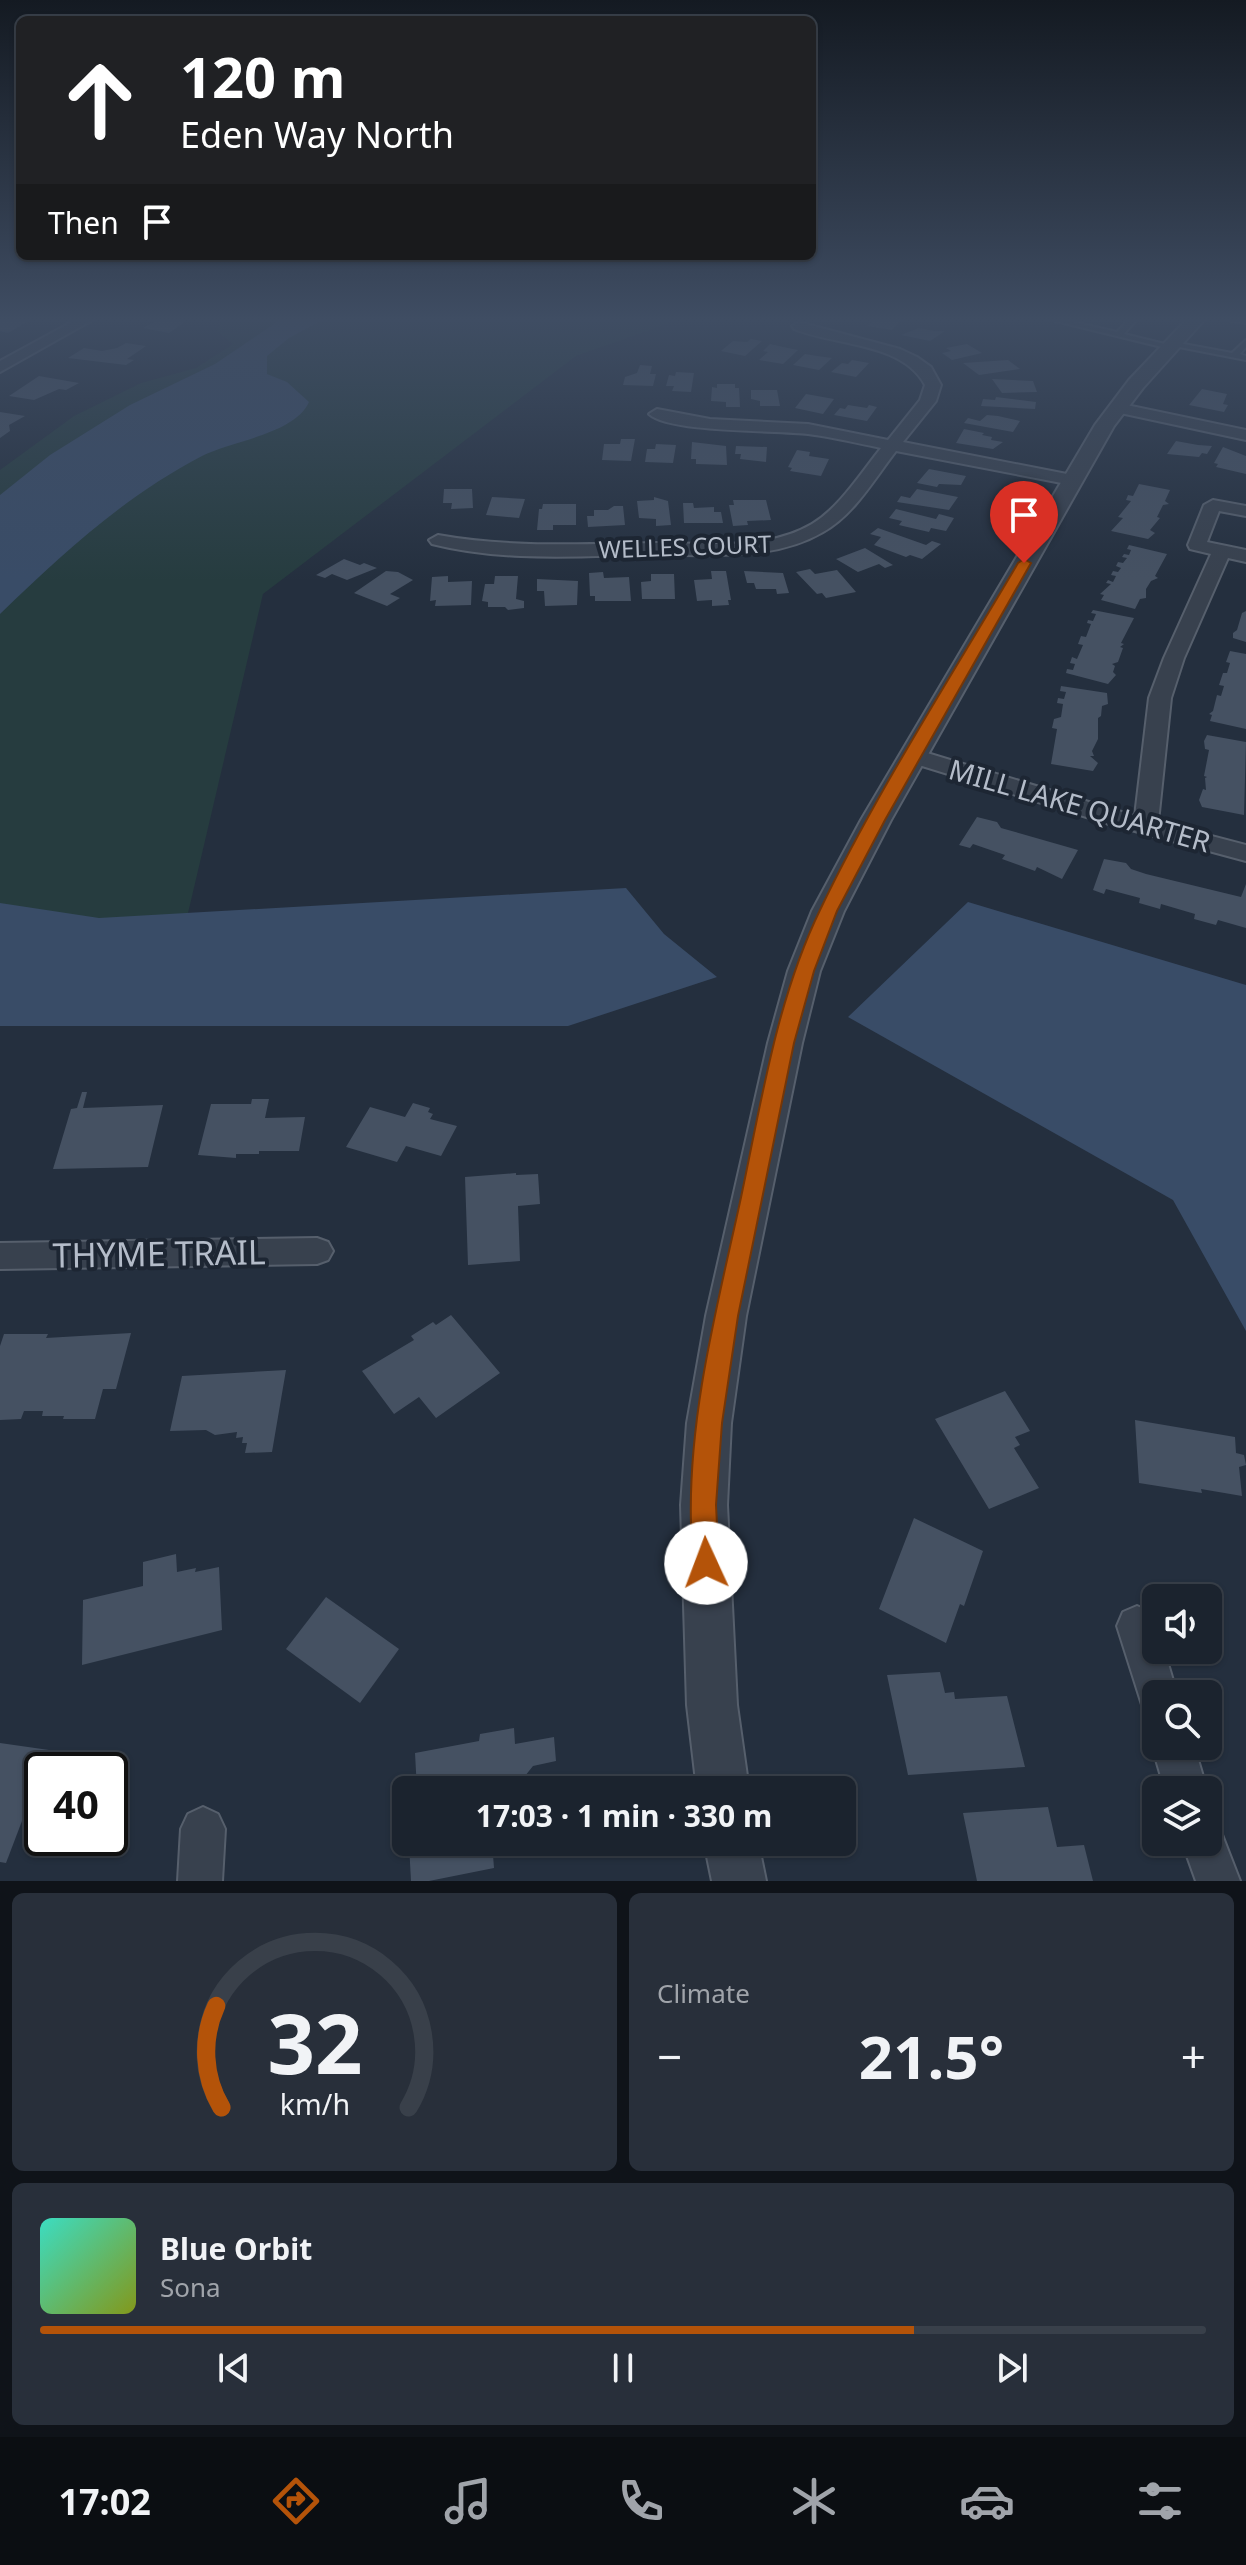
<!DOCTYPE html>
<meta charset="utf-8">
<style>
body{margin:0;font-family:"Noto Sans",sans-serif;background:#282f3a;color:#f1f3f6;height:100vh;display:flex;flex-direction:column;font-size:30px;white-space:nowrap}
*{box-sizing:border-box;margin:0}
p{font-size:26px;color:#a0a4aa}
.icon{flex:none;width:44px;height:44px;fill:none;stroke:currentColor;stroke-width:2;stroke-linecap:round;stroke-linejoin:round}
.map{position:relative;height:1881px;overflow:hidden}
.panel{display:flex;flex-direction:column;gap:12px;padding:12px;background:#0f1319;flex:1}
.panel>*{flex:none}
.hud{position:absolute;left:16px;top:16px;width:800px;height:244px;border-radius:12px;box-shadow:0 2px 6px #0004,0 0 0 2px #39404a;background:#202124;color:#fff;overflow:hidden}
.buttons{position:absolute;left:1142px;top:1584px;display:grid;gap:16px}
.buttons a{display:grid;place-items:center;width:80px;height:80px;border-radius:12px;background:#1b232e;box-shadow:0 2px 6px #0004,0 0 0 2px #39404a;font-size:40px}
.speed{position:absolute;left:24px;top:1752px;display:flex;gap:16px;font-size:40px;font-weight:700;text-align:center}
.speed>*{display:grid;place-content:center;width:104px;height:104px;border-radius:50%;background:#1b232e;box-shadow:0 2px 6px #0004,0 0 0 2px #39404a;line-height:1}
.speed .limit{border:4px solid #111;border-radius:12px;background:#fff;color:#111}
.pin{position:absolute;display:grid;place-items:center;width:68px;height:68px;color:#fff;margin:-82px -34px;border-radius:50% 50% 50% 0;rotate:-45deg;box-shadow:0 0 8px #0007}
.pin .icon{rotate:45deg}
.me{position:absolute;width:88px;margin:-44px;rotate:358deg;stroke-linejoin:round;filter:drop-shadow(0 0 6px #0008)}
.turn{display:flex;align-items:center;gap:28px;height:168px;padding:0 32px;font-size:36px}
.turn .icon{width:104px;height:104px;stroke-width:2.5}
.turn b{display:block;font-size:56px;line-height:68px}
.then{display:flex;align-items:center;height:76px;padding:0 32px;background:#0003;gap:16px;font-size:30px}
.big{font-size:60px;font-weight:700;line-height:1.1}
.panel .tile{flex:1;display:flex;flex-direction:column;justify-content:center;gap:12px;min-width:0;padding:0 28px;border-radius:12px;background:#282f3a}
.panel .dial{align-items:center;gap:0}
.dial svg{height:208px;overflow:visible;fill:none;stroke:#39404a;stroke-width:7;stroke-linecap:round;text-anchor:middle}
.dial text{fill:#f1f3f6;stroke:none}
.song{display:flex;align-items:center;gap:24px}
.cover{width:96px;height:96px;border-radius:12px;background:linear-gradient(135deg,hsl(170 70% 55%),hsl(70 70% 35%))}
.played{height:8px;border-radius:4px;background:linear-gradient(90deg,#b45309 75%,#39404a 75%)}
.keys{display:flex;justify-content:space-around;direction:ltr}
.heat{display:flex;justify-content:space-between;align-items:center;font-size:44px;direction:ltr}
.panel .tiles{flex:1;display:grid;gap:12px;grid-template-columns:1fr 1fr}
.tile:last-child{grid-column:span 2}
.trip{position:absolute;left:392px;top:1776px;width:464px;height:80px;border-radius:12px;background:#1b232e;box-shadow:0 2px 6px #0004,0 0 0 2px #39404a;font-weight:700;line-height:80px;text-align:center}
.tab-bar{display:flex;height:128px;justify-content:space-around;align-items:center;background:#0b0e12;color:#a0a4aa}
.tab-bar .icon{width:56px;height:56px}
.tab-bar .current{color:#b45309}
.tab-bar b{font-size:36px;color:#f1f3f6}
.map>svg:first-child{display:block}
.green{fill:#263c3f}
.water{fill:#394c67}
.building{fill:#455162}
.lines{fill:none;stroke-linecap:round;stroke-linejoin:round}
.service-casing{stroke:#565f6c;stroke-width:4}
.minor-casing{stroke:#565f6c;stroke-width:4}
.tertiary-casing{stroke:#565f6c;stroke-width:4}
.service{fill:#38414e;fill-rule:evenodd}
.minor{fill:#38414e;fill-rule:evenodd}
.tertiary{fill:#38414e;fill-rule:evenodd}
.route{fill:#b45309;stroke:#753606;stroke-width:2}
.labels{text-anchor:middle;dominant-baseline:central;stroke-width:8;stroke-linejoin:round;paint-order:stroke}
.far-street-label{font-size:24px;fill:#b4bcc9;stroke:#1d2633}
.street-label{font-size:28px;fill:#b4bcc9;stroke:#1d2633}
.near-street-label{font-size:34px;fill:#b4bcc9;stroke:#1d2633}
</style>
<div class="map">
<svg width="1246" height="1881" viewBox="0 0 1246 1881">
<rect width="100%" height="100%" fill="#242f3e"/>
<path class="green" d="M221,318H684L576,356L263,594L177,960L0,967V470L74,416L141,383L196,368L233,344L217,331Z"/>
<g class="water">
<path d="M283,318H326L289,338L267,356V374L287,382L309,402C295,434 231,441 202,456C125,496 62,554 0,614V495L50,455L130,405L215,364Z"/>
<path d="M626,888L664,934L717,977L568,1026H0V903L99,918Z"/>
<path d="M968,902L1246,985V1331L1173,1200L848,1017Z"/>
</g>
<g class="building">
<path d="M0,318H34L8,333L0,331Z"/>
<path d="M139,318H183L179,320L186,321L169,333L143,328L154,322Z"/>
<path d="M879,318H887L901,320L892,330L867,326Z"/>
<path d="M919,328L934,331H945L930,341L901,335Z"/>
<path d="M751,339L762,341L745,356L721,351L733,341L747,342Z"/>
<path d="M126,343L146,346L127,359L134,360L126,365L68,358L84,348L102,351L117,348Z"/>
<path d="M770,344L788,348L798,350L783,364L759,360L768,352L763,351Z"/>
<path d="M967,344L982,353L952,360L942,353L951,351L946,348Z"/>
<path d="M805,354L817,356L832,358L819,370L793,365Z"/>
<path d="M852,360L869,363L856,377L831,372L842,363L848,364Z"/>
<path d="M1008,360L1020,369L979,375L963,363Z"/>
<path d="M640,365L652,366L650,374H656L653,386L623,385L625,377L637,373Z"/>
<path d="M676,372L694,373L691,392L672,391L674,386H666L669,375L675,376Z"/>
<path d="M39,376L79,383L66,390L59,389L34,400L9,396Z"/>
<path d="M992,379L1033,381L1037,392L1002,393Z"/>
<path d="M717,384H735V388H739L740,407H726V402L711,401L712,387L717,388Z"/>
<path d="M1202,389L1227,394L1223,404L1228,405L1224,412L1189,405Z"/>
<path d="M751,390H777L780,406H760V401L751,399Z"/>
<path d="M806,394L834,399L823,414L795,408Z"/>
<path d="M996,397L1036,402L1035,409L981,406L983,399L995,400Z"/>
<path d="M848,405L867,408L869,405L877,407L867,421L834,415L840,408L845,409Z"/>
<path d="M0,412L25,416L9,425L10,431L0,438Z"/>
<path d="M987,415L998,416L1020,421L1013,432L964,423L968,418L980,421Z"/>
<path d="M964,429L984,433L982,435L992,437L991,440L1003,442L993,449L956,443Z"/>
<path d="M621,439H635L631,461L602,460L604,444H620Z"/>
<path d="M1176,441L1198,445L1212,446L1207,454L1202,453L1199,457L1167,454Z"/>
<path d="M692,442L726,446L727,465L696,464V459H691Z"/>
<path d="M656,444L676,445L673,463L645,462L647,449H655Z"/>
<path d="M736,446L767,447L766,462L740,459L741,454H735Z"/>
<path d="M1223,447L1246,456V474L1216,467L1218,464L1214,463Z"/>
<path d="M797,450L810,452L809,456L829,459L821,476L790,471L792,468L788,467Z"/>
<path d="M929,469L966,476L961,485L939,484L937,487L917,483Z"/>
<path d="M1139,484L1170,490L1165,501L1169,504L1163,505L1157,517L1160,518L1150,530L1155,533L1148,539L1111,531L1123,518L1118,517L1131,501L1126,500L1128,495L1133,496Z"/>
<path d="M444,489H472L473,508L451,509L452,503H443Z"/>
<path d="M917,489L958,497L949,510L897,502L901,496L910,498Z"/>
<path d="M492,497L525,499L519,518L486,515Z"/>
<path d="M654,497L668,501L671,525L656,526V519L639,518L637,501L654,500Z"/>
<path d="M733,500H766L771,520L747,521L748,525L733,526L729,505H734Z"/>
<path d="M683,503H693L694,508L714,507V512H721L723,523H684Z"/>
<path d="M543,504H576V525H553V530H537L539,509H542Z"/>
<path d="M614,506H623L625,525L588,527L587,516H594V510H608Z"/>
<path d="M896,509L936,519L939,514L954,518L946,531L931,528L929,532L903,526L899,525L902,521L889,518Z"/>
<path d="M878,528L926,545L932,541L941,544L922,559L910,555L906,557L874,545L881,537L870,534Z"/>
<path d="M1129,545L1167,554L1155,576L1158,578L1151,581L1146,589V598L1140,599L1135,609L1101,600L1104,595L1100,594L1111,584L1106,583L1108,580L1113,582L1116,576L1111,575L1113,571L1118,572L1121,568L1116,566L1118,562L1123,563L1127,558L1122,557L1124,554L1129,555L1131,550L1127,549Z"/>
<path d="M865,548L893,565L885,568L879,564L858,572L836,559Z"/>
<path d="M344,559L360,565L364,563L377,568L347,580L332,574L325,578L316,575Z"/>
<path d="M810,569L815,574L837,570L856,592L826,598L822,593L817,594L796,572Z"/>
<path d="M386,571L398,572L413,580L390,594L400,598L387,606L354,593Z"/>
<path d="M711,571H726L731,600H728L729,605L712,606V600L697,601L694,580L712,579Z"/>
<path d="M744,571L783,573L789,593L777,594L776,589H756L754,583H747Z"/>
<path d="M603,572L604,578L629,577L631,601H595V596H590L589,573Z"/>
<path d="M651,574H674L675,599H642L641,582L651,581Z"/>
<path d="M448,576V582L472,581L471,605L435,606L436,600L430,601L432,577Z"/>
<path d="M495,576H518L516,599L524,601V608L508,610L505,607H488V602L482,601L485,584H494Z"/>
<path d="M537,579L578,581L577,605L545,606L544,591H537Z"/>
<path d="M1093,610L1134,618L1121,643L1124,644L1120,647L1123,648L1118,662L1112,664L1115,666L1113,672L1116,675L1108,684L1066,673L1067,669L1073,670L1075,664L1070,663L1072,657L1077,659L1083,645L1078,644L1081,636L1086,637L1091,624L1087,623L1088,620L1093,621L1096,614L1091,613Z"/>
<path d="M1246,611V642L1233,638V633L1237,630L1242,613Z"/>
<path d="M1230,651L1246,654V729L1210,721L1212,715L1209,714L1213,711L1217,695L1221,696L1224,686L1219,685L1223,673H1227L1230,663L1226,662Z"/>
<path d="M1061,686L1107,693L1108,704L1102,706L1101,716L1098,718V739L1092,751L1094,756H1090L1098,763L1093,771L1051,764L1057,729L1052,728L1054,719L1061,717L1063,704L1057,703L1058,698L1064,699L1066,692L1060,691Z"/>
<path d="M1207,735L1246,742L1244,815L1202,807L1199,800L1203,789L1206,790L1205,778L1207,777L1204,776L1209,750L1205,749L1204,741Z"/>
<path d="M977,817L997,822L1001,828L1078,850L1062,879L1037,867L1035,871L1002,859L1005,855L973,844L970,848L959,845Z"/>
<path d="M1104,859L1126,863L1131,869L1146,874L1241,897L1246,884V928L1218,920L1216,925L1194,919L1195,914L1161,904L1160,909L1139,903L1140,898L1106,889L1104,894L1093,890Z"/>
<path d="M82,1092H87L83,1108L163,1105L148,1167L53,1169L71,1109L77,1108Z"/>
<path d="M252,1099H269L265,1118L305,1117L299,1151H259V1154H236V1158L198,1155L211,1104H251Z"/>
<path d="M413,1103L430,1108L428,1112L433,1114L430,1119L457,1126L441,1156L406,1146L397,1162L346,1147L370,1107L405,1117Z"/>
<path d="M516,1173V1175L538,1174L540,1204L518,1206L520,1261L468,1265L465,1177Z"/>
<path d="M451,1315L500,1373L436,1418L419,1397L394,1414L362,1371L414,1340L411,1336L433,1322L436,1325Z"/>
<path d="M131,1333L116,1389H103L95,1419H63L64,1416H42L43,1411H24L21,1419L0,1420V1346L4,1334H48L46,1338Z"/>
<path d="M286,1370L272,1452L245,1453L247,1443H242L243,1437L236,1438L237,1432L215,1435L206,1430L170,1431L182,1376Z"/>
<path d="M1005,1391L1030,1431L1015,1437L1020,1445L1014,1448L1039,1488L989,1509L935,1419Z"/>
<path d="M1135,1420L1235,1437L1236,1453L1244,1455L1246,1465L1239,1467L1242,1496L1201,1489L1202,1493L1139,1483Z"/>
<path d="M914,1518L983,1551L964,1606L960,1604L946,1643L879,1609Z"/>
<path d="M176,1554L177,1572L196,1568L195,1572L219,1567L222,1630L82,1665L83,1600L143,1586V1562Z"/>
<path d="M326,1597L399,1649L360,1703L286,1649Z"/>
<path d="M940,1672L945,1693L954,1692L955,1699L1007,1696L1025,1767L908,1775L887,1675Z"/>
<path d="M514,1728L515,1744L554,1737L556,1761L533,1766L521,1781L520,1790H417L415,1753L479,1741L480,1734Z"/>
<path d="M0,1743L49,1750L6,1863L0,1862Z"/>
<path d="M1048,1807L1057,1847L1084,1845L1093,1881H977L963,1813Z"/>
<path d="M421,1842H492L494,1868L429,1881H411L409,1844Z"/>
</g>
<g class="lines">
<g class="service-casing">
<g id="service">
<path d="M1043,318H1056L1117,332L1130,318H1138L1124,334L1169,345L1173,342L1232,353L1246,340V347L1240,354L1246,356V360L1174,346L1170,349Z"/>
<path d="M1225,318L1246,319V323L1226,320Z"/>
</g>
</g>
<g class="minor-casing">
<g id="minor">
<path d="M79,318H96L0,372V361Z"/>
<path d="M799,322L900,349L917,357L931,367L941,385L936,401L903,442L1072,475L1081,480L1072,485L896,451C875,478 854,515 823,532C772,562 707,554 650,555C577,556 503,562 432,544L429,540L438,535C511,548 583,544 656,543C707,543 766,551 812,524C840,507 860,474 881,448C857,443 832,437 808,434C775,430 670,433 649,414L657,409L710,419L808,424L888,440L920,400L925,385C902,342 835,346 794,329L792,326Z"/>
<path d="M1117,403L1246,430V440L1111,411L1109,408Z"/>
<path d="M1213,500L1246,506V516L1219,511L1207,542L1246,550V562L1228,558L1184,658L1171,698L1158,822L1246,845V861L1109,824L906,761L903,756L914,749L1135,816L1149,698L1164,658L1211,554L1190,549L1188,545L1204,505Z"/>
<path d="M317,1238L328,1242L333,1251L328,1260L317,1264L0,1269V1243Z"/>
<path d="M1137,1606L1151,1612L1156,1625V1650H1164L1177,1694H1156V1714L1143,1708L1117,1626L1123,1612Z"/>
<path d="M1156,1737V1746H1194L1207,1790H1165L1152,1746Z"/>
<path d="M203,1807L218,1814L225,1829L222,1881H178L181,1829L188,1814Z"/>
<path d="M1208,1822L1219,1827L1240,1881H1196L1182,1842H1208Z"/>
</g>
</g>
<g class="tertiary-casing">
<g id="tertiary">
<path d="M1188,318H1206L1143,388L1114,426L891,820L844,911L820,971L802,1043L746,1316L731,1423L727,1505L737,1705L749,1790H697L687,1705L681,1505L687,1423L706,1316L768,1043L788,971L812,911L861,820L1095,425L1129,380Z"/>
<path d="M704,1842H758L766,1881H712Z"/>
</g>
</g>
<use href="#service" class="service"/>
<use href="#minor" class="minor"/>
<use href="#tertiary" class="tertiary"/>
</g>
<linearGradient id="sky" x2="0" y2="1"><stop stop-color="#141a22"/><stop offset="0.55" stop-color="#3f4d63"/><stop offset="1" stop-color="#3f4d63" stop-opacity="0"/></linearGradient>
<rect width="1246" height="581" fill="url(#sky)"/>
<path class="route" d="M1024,559L1031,563L885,820L837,911L814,971L794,1043L738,1316L722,1423L716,1505L719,1563L715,1572L706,1576L697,1572C690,1557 692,1540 691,1524C688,1416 717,1307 740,1202C761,1104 776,1001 820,910C877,791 951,677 1018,563Z"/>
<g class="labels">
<g class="far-street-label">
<text transform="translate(685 546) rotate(-2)">WELLES COURT</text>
</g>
<g class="street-label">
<text transform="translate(1080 805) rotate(16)">MILL LAKE QUARTER</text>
</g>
<g class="near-street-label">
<text transform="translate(159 1253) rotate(-1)">THYME TRAIL</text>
</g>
</g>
</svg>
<div class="buttons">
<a><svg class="icon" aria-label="sound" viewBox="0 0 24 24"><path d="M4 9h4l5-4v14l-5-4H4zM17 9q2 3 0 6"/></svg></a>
<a><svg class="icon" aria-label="search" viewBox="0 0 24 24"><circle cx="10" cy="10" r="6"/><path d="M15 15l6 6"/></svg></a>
<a><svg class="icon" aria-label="layers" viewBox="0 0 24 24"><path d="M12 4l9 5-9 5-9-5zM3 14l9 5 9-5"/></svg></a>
</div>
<div class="speed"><div class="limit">40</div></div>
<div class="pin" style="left:1024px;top:563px;background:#d93025"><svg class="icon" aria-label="arrive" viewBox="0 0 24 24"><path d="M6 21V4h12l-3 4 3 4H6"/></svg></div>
<svg class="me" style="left:706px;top:1563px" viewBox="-20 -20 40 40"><circle r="19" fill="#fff"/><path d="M0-13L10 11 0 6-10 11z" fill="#b45309"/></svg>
<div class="trip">17:03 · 1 min · 330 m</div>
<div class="hud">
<div class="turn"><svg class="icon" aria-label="ahead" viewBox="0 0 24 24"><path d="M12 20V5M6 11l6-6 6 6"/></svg><div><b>120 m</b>Eden Way North</div></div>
<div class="then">Then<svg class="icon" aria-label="arrive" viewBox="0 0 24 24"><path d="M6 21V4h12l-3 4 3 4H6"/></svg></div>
</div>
</div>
<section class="panel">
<div class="tiles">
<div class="tile dial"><svg viewBox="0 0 100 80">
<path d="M14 69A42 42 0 1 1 86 69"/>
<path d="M14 69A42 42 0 0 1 12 30" stroke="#b45309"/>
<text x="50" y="56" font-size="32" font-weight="700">32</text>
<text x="50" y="72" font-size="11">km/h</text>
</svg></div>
<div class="tile"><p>Climate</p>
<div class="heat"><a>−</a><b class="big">21.5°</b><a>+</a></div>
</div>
<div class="tile">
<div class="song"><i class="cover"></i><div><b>Blue Orbit</b><p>Sona</p></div></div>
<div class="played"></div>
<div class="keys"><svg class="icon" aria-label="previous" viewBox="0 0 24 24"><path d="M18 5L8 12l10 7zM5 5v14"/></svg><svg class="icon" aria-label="pause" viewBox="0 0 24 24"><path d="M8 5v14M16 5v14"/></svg><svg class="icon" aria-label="next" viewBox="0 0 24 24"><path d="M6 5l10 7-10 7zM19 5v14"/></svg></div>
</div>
</div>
</section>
<nav class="tab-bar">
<b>17:02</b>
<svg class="icon current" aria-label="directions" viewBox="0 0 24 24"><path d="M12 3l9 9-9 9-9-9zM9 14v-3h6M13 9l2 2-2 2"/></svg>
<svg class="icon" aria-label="music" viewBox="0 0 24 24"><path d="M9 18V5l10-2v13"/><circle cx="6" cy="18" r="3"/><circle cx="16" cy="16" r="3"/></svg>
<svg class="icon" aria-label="phone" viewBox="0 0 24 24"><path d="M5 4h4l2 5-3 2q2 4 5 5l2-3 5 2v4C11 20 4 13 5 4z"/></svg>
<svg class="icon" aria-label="climate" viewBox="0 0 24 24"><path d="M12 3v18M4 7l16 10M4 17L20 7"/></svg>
<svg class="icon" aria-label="car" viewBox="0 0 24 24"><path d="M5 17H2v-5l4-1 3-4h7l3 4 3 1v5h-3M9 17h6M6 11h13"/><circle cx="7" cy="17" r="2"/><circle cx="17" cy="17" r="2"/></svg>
<svg class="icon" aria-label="filters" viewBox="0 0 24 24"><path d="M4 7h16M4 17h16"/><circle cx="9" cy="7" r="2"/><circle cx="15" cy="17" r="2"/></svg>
</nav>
